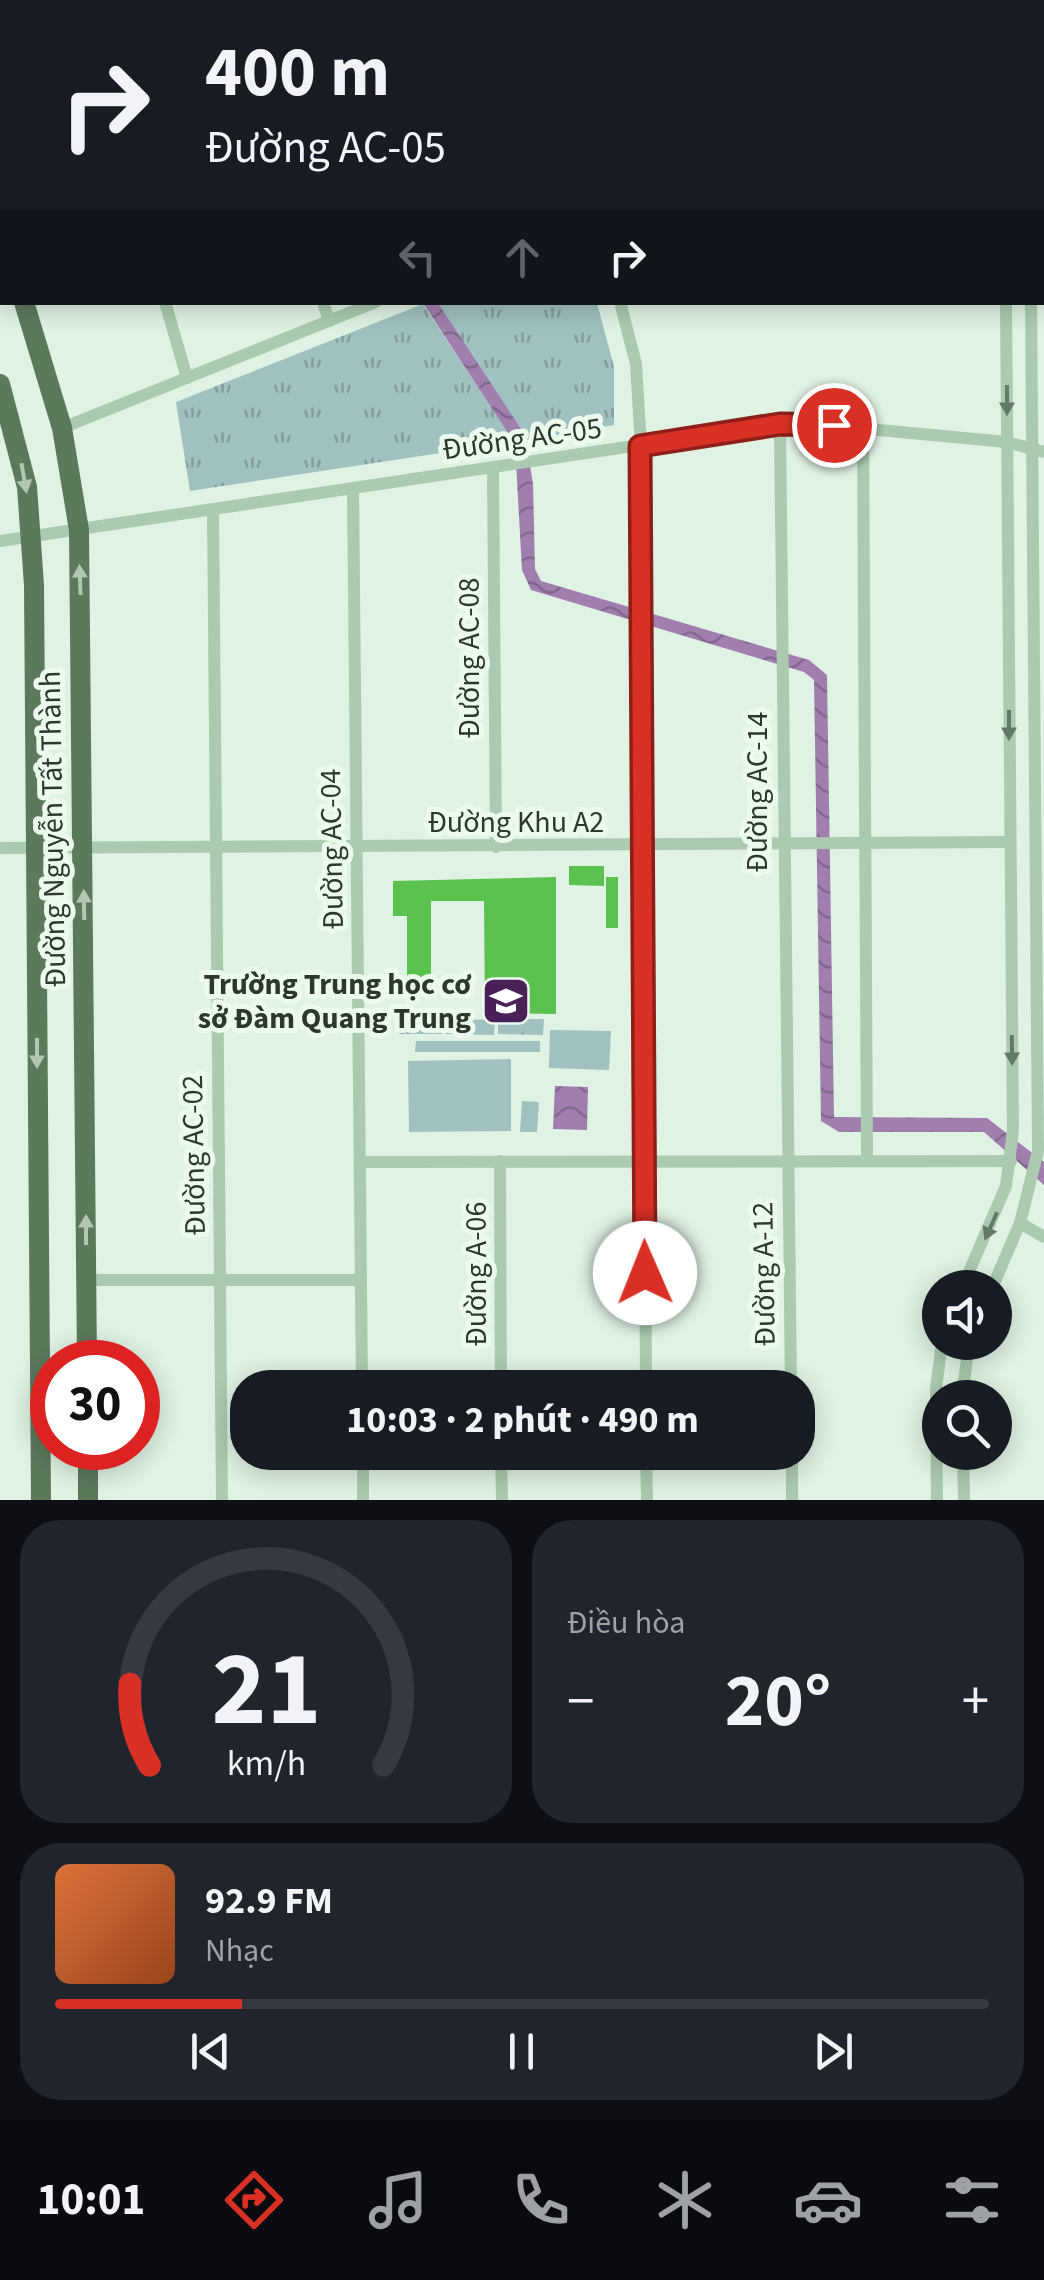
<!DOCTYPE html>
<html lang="vi">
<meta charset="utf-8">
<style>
body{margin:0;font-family:"Source Sans 3",sans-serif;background:#20242c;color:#f1f3f6;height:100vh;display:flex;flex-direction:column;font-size:38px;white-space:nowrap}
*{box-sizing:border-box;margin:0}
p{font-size:32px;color:#9ea1a6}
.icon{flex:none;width:55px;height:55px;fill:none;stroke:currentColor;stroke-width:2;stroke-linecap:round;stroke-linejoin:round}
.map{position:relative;height:1500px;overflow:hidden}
.details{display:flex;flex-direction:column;gap:20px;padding:20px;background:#0d0f14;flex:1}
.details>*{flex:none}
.banner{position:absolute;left:0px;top:0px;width:1045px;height:305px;box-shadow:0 5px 25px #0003;background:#171b24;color:#f1f3f6;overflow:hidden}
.controls{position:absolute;left:922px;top:1270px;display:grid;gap:20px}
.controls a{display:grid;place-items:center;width:90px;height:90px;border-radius:50%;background:#171b24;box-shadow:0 5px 25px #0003;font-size:50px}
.speed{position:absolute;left:30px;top:1340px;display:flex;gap:20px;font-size:50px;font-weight:700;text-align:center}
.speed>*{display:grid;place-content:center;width:130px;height:130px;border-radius:50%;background:#171b24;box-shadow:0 5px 25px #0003;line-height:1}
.speed .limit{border:15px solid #d22;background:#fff;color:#111}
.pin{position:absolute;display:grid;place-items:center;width:85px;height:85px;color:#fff;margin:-42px;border:5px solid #fff;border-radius:50%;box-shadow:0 2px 10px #0007}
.me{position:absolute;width:110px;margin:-55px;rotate:359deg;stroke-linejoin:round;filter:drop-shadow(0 0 8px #0008)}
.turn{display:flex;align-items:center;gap:35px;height:210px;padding:0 40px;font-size:45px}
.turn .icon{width:130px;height:130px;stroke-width:2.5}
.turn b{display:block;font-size:70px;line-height:85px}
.lanes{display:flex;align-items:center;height:95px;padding:0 40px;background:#0003;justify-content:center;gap:50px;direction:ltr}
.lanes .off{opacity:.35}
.big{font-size:75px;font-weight:700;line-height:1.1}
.details .widget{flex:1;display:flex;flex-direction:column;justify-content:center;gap:15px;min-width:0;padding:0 35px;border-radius:40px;background:#20242c}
.details .dial{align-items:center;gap:0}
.dial svg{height:260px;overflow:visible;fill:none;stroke:#363941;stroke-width:7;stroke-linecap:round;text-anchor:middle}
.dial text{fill:#f1f3f6;stroke:none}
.song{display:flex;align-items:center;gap:30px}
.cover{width:120px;height:120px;border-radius:15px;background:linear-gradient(135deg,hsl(20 70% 55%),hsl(20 70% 35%))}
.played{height:10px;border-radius:5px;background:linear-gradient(90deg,#d93025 20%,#363941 20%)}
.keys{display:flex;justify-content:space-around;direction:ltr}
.heat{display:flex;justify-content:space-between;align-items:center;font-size:55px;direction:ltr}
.details .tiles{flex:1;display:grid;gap:20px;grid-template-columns:1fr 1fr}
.widget:last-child{grid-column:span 2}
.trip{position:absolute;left:230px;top:1370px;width:585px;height:100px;border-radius:40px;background:#171b24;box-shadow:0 5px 25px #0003;font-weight:700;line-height:100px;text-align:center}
.tabs{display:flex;height:160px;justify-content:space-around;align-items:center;background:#090b0e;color:#9ea1a6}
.tabs .icon{width:70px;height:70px}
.tabs .current{color:#d93025}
.tabs b{font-size:45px;color:#f1f3f6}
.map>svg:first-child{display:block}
.grass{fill:url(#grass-tufts)}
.garden{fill:#a0c1c0}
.water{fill:url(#water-waves)}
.building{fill:#5bc14f}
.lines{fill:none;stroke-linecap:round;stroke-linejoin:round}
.street{stroke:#abcaaf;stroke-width:12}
.primary{stroke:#5d795c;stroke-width:20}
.oneway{fill:#657a66}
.oneway2{fill:#b3c6b4}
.route-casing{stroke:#8d1f18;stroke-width:25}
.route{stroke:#d93025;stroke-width:18}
.labels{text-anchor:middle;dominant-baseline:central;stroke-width:10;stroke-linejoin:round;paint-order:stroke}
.street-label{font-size:30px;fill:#2b382a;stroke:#ecfaee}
.poi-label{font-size:30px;font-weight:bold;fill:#2b382a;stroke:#ecfaee;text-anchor:end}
</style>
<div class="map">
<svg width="1044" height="1500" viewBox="0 0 1044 1500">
<defs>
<pattern id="grass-tufts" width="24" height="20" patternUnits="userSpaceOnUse" patternTransform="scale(2.5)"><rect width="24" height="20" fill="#a0c1c0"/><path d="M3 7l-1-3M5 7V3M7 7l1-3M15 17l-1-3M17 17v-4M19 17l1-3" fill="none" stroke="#839e9c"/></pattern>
<pattern id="water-waves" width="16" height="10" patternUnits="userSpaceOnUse" patternTransform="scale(2.5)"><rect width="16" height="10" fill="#a07fae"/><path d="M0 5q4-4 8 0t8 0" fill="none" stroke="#83698e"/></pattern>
</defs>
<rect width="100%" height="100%" fill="#dff2e3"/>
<g class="grass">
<path d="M438,303H597L614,367V425L526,440Z"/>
<path d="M423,304L514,442L190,491L176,402Z"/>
<rect x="399" y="1018" width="43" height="16"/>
<path d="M447,1019L495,1020L494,1035L446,1034Z"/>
<path d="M498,1019H544L543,1035L498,1034Z"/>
</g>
<g class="garden">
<path d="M550,1030L611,1031L609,1070L549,1068Z"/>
<path d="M416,1041H540V1052H415Z"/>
<path d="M511,1059V1131L409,1132L408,1061Z"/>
<path d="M522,1101L539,1102L537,1132H520Z"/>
</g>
<g class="water">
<path d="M423,303H438L525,435L533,484L535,569L541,581L809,660L827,675L834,1117L987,1118L1044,1162V1185L984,1132H839L821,1121L814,680L804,672L531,590L522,570L515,444Z"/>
<path d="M555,1086L588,1087L587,1130L553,1129Z"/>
</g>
<g class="building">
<path d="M569,866H604V886L569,885Z"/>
<path d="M556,877V1014L485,1013L484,901H431V984L407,985V916H393V881Z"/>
<rect x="606" y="877" width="12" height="51"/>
</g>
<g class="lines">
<g class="street">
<path d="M74,0V2"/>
<path d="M231,0L232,2"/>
<path d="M378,0L379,2"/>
<path d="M530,0V2"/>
<path d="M682,0V2"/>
<path d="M836,0L837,2"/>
<path d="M911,2L912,0"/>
<path d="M1042,65L1044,62"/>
<path d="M1042,131L1044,126"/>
<path d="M1042,276H1044"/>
<path d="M165,302L187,378"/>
<path d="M323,302L329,321"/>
<path d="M620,302L636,364L641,447L646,1388"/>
<path d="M780,424L791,1388"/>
<path d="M62,428L376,302"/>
<path d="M863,428L867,1159"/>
<path d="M493,468L496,847"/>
<path d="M353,489L362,1388"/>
<path d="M213,510L222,1500"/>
<path d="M0,541L793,422L1007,442L1044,452"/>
<path d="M0,848L1010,842"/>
<path d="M500,1161L501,1388"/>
<path d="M360,1162L1011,1161"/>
<path d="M1020,1223L1044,1237"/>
<path d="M86,1280H361"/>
<path d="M962,1288L1006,1186L1013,1130L1006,302"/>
<path d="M992,1288L1020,1223L1038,1151L1031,302"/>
<path d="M962,1398L969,1342"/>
<path d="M363,1452V1500"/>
<path d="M501,1452L502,1500"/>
<path d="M646,1452L647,1500"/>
<path d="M792,1452V1500"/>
<path d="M963,1452L964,1500"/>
<path d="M937,1500L936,1389L942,1342"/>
</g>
<g class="primary">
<path d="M0,225L2,233"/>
<path d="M24,302L62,428L79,530L87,1362"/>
<path d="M0,384L27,487L34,585L41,1500"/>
<path d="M88,1448V1500"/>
</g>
</g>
<defs><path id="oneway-solid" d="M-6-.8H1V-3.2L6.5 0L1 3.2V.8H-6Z" transform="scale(2.5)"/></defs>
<g class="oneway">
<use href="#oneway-solid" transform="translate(1007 400) rotate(90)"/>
<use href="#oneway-solid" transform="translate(1009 725) rotate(90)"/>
<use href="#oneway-solid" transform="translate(1012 1050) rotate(89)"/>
<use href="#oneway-solid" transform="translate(991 1226) rotate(114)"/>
</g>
<g class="oneway2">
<use href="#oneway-solid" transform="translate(24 478) rotate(80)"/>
<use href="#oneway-solid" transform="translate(80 580) rotate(-92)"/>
<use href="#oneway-solid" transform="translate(84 905) rotate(-91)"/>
<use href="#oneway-solid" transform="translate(37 1053) rotate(90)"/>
<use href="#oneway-solid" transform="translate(86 1230) rotate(-90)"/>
</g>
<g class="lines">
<g class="route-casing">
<path id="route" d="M645,1273L640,446L780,424L834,425"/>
</g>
<use href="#route" class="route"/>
</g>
<defs>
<g id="school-square" transform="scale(2.5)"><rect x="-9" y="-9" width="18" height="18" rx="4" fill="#492158" stroke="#ecfaee"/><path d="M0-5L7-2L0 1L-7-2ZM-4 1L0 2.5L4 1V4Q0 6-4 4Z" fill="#fff"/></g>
</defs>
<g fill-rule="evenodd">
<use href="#school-square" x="506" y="1001"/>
</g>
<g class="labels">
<g class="street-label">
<text transform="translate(522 439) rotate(-8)">Đường AC-05</text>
<text transform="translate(469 658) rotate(-90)">Đường AC-08</text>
<text transform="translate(757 792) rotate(-90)">Đường AC-14</text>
<text x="516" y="822">Đường Khu A2</text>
<text transform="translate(53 829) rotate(-91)">Đường Nguyễn Tất Thành</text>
<text transform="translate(332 849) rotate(-91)">Đường AC-04</text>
<text transform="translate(194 1155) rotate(-91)">Đường AC-02</text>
<text transform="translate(476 1274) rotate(-90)">Đường A-06</text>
<text transform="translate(764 1274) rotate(-91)">Đường A-12</text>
</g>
<g class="poi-label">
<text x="471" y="984">Trường Trung học cơ<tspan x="471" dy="34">sở Đàm Quang Trung</tspan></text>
</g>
</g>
</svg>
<div class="controls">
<a><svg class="icon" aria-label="sound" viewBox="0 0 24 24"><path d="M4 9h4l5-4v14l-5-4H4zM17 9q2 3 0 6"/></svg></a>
<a><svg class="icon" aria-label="search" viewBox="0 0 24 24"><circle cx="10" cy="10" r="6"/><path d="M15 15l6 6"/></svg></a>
</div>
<div class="speed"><div class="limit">30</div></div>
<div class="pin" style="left:834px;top:425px;background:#d93025"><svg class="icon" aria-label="arrive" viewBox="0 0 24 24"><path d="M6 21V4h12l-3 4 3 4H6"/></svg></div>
<svg class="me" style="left:645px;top:1273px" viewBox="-20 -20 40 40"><circle r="19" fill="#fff"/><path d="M0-13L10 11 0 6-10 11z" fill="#d93025"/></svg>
<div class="trip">10:03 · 2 phút · 490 m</div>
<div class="banner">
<div class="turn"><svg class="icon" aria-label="right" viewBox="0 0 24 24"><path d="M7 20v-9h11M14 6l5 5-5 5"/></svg><div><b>400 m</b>Đường AC-05</div></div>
<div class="lanes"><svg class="icon off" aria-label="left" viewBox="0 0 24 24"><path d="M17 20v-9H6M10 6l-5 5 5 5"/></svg><svg class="icon off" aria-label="ahead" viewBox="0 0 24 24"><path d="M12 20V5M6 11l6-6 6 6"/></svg><svg class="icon" aria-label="right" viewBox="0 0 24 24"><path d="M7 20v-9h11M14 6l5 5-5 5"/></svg></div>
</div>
</div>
<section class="details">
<div class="tiles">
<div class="widget dial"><svg viewBox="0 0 100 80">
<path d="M14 69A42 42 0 1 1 86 69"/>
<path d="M14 69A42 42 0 0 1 8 44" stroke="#d93025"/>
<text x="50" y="56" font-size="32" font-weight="700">21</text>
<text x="50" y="72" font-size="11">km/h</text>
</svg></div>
<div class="widget"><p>Điều hòa</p>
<div class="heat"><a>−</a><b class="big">20°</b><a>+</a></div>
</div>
<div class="widget">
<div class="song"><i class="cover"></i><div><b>92.9 FM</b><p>Nhạc</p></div></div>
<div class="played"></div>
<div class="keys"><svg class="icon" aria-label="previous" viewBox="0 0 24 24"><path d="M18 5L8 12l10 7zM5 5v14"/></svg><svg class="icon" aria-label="pause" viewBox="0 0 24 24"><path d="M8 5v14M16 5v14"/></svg><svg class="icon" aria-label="next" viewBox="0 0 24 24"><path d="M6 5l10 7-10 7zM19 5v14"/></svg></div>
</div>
</div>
</section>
<nav class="tabs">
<b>10:01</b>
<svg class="icon current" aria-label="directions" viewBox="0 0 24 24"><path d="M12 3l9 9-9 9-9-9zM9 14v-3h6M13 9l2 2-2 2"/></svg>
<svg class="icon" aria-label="music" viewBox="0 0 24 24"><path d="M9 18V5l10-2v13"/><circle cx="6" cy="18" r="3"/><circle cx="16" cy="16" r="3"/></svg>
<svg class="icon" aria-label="phone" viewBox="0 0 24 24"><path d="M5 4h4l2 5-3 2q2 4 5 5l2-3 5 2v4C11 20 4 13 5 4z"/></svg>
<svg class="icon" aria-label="climate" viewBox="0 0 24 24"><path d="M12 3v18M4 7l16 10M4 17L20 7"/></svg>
<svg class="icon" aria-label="car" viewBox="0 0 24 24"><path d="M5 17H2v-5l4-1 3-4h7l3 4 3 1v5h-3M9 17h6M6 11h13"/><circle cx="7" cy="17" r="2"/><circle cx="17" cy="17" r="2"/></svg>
<svg class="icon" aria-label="filters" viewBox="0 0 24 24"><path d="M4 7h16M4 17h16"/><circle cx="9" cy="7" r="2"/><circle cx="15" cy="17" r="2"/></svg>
</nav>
